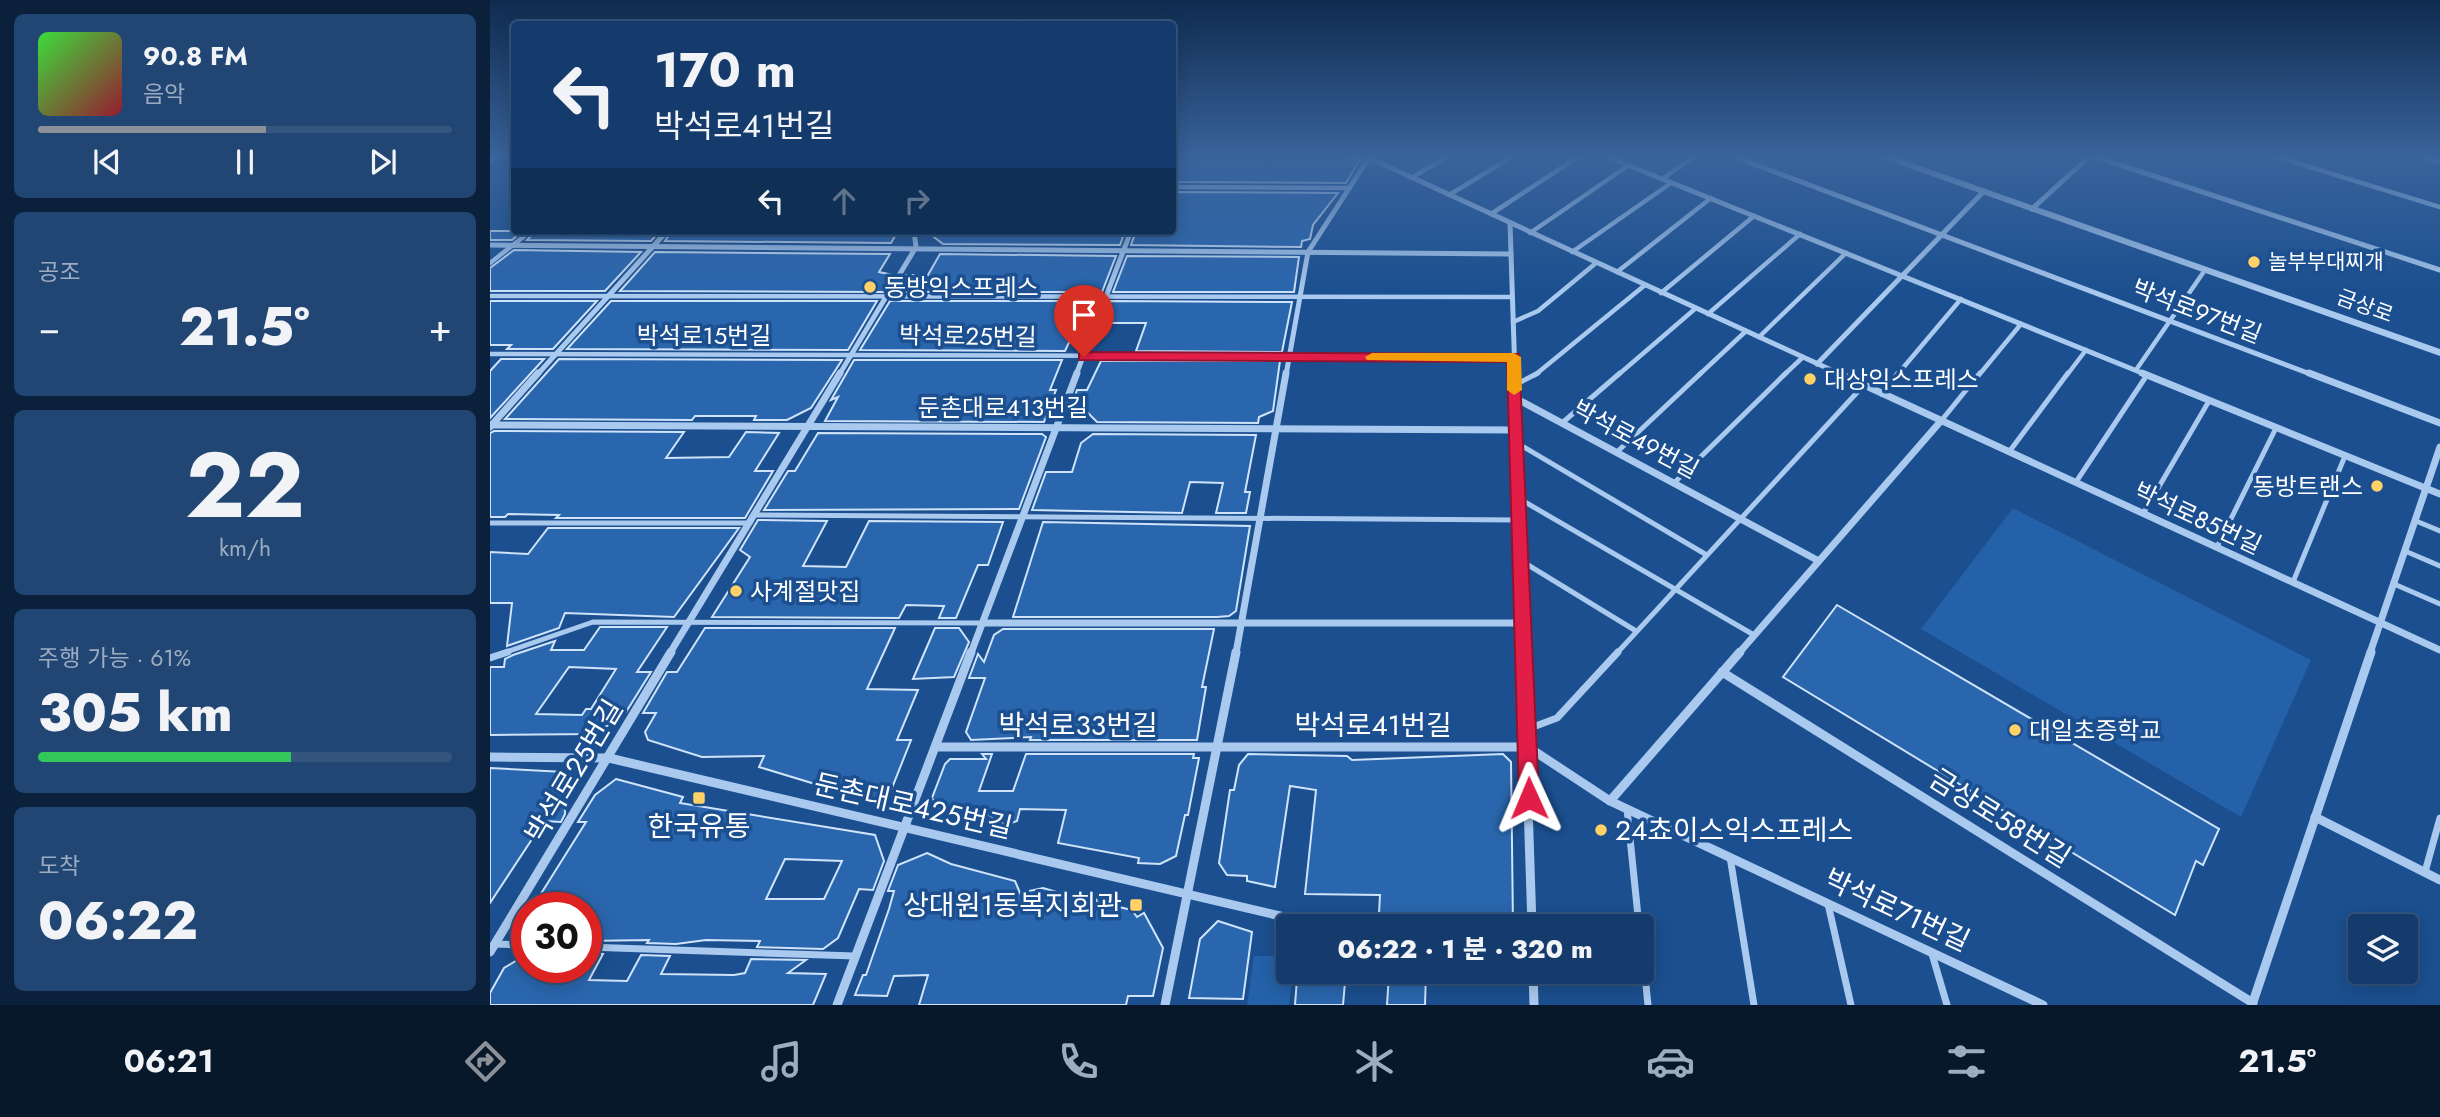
<!DOCTYPE html>
<html lang="ko">
<meta charset="utf-8">
<style>
body{margin:0;font-family:Jost,"Noto Sans KR",sans-serif;background:#214673;color:#f1f3f6;height:100vh;display:flex;flex-direction:column;font-size:26px;white-space:nowrap}
*{box-sizing:border-box;margin:0}
p{font-size:23px;color:#9dadc1}
.icon{flex:none;width:38px;height:38px;fill:none;stroke:currentColor;stroke-width:2;stroke-linecap:round;stroke-linejoin:round}
.map{position:relative;flex:1;overflow:hidden}
.details{display:flex;flex-direction:column;gap:14px;padding:14px;background:#0b203b;width:490px}
.details>*{flex:none}
.guide{position:absolute;left:21px;top:21px;width:665px;height:214px;border-radius:7px;box-shadow:0 4px 18px #0003,0 0 0 2px #33557e;background:#143b6b;color:#f1f3f6;overflow:hidden}
.buttons{position:absolute;left:1858px;top:914px;display:grid;gap:14px}
.buttons a{display:grid;place-items:center;width:70px;height:70px;border-radius:7px;background:#143b6b;box-shadow:0 4px 18px #0003,0 0 0 2px #33557e;font-size:35px}
.speed{position:absolute;left:21px;top:892px;display:flex;gap:14px;font-size:35px;font-weight:700;text-align:center}
.speed>*{display:grid;place-content:center;width:91px;height:91px;border-radius:50%;background:#143b6b;box-shadow:0 4px 18px #0003,0 0 0 2px #33557e;line-height:1}
.speed .limit{border:10px solid #d22;background:#fff;color:#111}
.pin{position:absolute;display:grid;place-items:center;width:60px;height:60px;color:#fff;margin:-72px -30px;border-radius:50% 50% 50% 0;rotate:-45deg;box-shadow:0 0 7px #0007}
.pin .icon{rotate:45deg}
.me{position:absolute;width:77px;margin:-38px;rotate:359deg;stroke-linejoin:round;filter:drop-shadow(0 0 5px #0008)}
.turn{display:flex;align-items:center;gap:24px;height:147px;padding:0 28px;font-size:32px}
.turn .icon{width:91px;height:91px;stroke-width:2.5}
.turn b{display:block;font-size:49px;line-height:60px}
.lanes{display:flex;align-items:center;height:66px;padding:0 28px;background:#0003;justify-content:center;gap:35px;direction:ltr}
.lanes .off{opacity:.35}
.big{font-size:52px;font-weight:800;line-height:1.1}
.details .card{flex:1;display:flex;flex-direction:column;justify-content:center;gap:10px;min-width:0;padding:0 24px;border-radius:10px;background:#214673}
.details .dial{align-items:center;gap:0}
.dial b{font-size:91px;line-height:1}
.song{display:flex;align-items:center;gap:21px}
.cover{width:84px;height:84px;border-radius:10px;background:linear-gradient(135deg,hsl(120 70% 55%),hsl(350 70% 35%))}
.played{height:7px;border-radius:4px;background:linear-gradient(90deg,#8c9099 55%,#33557e 55%)}
.keys{display:flex;justify-content:space-around;direction:ltr}
.heat{display:flex;justify-content:space-between;align-items:center;font-size:38px;direction:ltr}
.charge{height:10px;border-radius:5px;background:linear-gradient(90deg,#34c759 61%,#33557e 0)}
.trip{position:absolute;left:786px;top:914px;width:378px;height:70px;border-radius:7px;background:#143b6b;box-shadow:0 4px 18px #0003,0 0 0 2px #33557e;font-weight:800;line-height:70px;text-align:center}
.tab-bar{display:flex;height:112px;justify-content:space-around;align-items:center;background:#08182b;color:#9dadc1}
.tab-bar .icon{width:49px;height:49px}
.tab-bar .selected{color:#8c9099}
.tab-bar b{font-size:32px;color:#f1f3f6}
main{display:flex;flex:1;min-height:0}
.map>svg:first-child{display:block}
.green{fill:#2461a8}
.building{fill:#2a66ad;stroke:#cfe3fa;stroke-width:2;fill-rule:evenodd}
.lines{fill:none;stroke-linecap:round;stroke-linejoin:round}
.service-far2{stroke:#a9c9ee;stroke-width:4.5}
.service-far1{stroke:#a9c9ee;stroke-width:5}
.service{stroke:#a9c9ee;stroke-width:7}
.minor-far2{stroke:#a9c9ee;stroke-width:5}
.minor-far1{stroke:#a9c9ee;stroke-width:7}
.minor{stroke:#a9c9ee;stroke-width:9}
.tertiary{fill:#a9c9ee;fill-rule:evenodd}
.primary{fill:#f0f6ff;fill-rule:evenodd}
.route{fill:#e11d48;stroke:#92132f;stroke-width:2}
.slow{fill:#f59e0b}
.poi-dot{fill:#ffd166;stroke:#1b4f8f;stroke-width:2.5}
.labels{text-anchor:middle;dominant-baseline:central;stroke-width:7;stroke-linejoin:round;paint-order:stroke}
.far-poi-label{font-size:21px;fill:#fff;stroke:#1b4f8f;text-anchor:start}
.far-street-label{font-size:21px;fill:#fff;stroke:#1b4f8f}
.poi-label{font-size:24px;fill:#fff;stroke:#1b4f8f;text-anchor:start}
.street-label{font-size:24px;fill:#fff;stroke:#1b4f8f}
.near-street-label{font-size:28px;fill:#fff;stroke:#1b4f8f}
.near-poi-label{font-size:28px;fill:#fff;stroke:#1b4f8f}
</style>
<main>
<section class="details">
<div class="card">
<div class="song"><i class="cover"></i><div><b>90.8 FM</b><p>음악</p></div></div>
<div class="played"></div>
<div class="keys"><svg class="icon" aria-label="previous" viewBox="0 0 24 24"><path d="M18 5L8 12l10 7zM5 5v14"/></svg><svg class="icon" aria-label="pause" viewBox="0 0 24 24"><path d="M8 5v14M16 5v14"/></svg><svg class="icon" aria-label="next" viewBox="0 0 24 24"><path d="M6 5l10 7-10 7zM19 5v14"/></svg></div>
</div>
<div class="card"><p>공조</p>
<div class="heat"><a>−</a><b class="big">21.5°</b><a>+</a></div>
</div>
<div class="card dial"><b>22</b><p>km/h</p></div>
<div class="card"><p>주행 가능 · 61%</p><b class="big">305 km</b><div class="charge"></div></div>
<div class="card"><p>도착</p><b class="big">06:22</b></div>
</section>
<div class="map">
<svg width="1950" height="1005" viewBox="0 0 1950 1005">
<rect width="100%" height="100%" fill="#1b4f8f"/>
<g class="green">
<path d="M1523,508L1821,660L1751,817L1431,629Z"/>
<path d="M764,956H798V971H803L799,1005H757Z"/>
</g>
<g class="building">
<path d="M682,155H831L870,159L856,183L682,182Z"/>
<path d="M682,192L848,193L823,225L820,239L812,241L811,247L641,245L646,231H682Z"/>
<path d="M0,231H33L22,240H0Z"/>
<path d="M46,231H170L161,241L37,240Z"/>
<path d="M182,231H408L401,243L175,241Z"/>
<path d="M436,231H635L630,245L453,244Z"/>
<path d="M24,250L151,252L115,291H0V268Z"/>
<path d="M165,252L400,254L389,272L403,275L393,292L130,291Z"/>
<path d="M450,254L626,256L612,292H405L415,275H438Z"/>
<path d="M637,256L809,257L804,292H623Z"/>
<path d="M0,301H107L63,349H17L21,345H0Z"/>
<path d="M121,301H387L358,350L77,349Z"/>
<path d="M400,301H608L600,323H588L575,351L370,350Z"/>
<path d="M620,301L802,302L792,352L646,351L656,323H612Z"/>
<path d="M11,359H54L0,418V371Z"/>
<path d="M69,359L352,360L321,408L297,420H264L266,416H205L202,420L15,419Z"/>
<path d="M364,360H572L560,390H566L554,422L335,421L348,397L341,400Z"/>
<path d="M611,361H790L783,411L769,417L768,423L607,422L584,399L587,390H597Z"/>
<path d="M4,431L194,432L176,458L239,457L256,432L289,433L265,471H283L255,518H66L69,515L18,514L15,517H0V433Z"/>
<path d="M328,433L552,434L556,437L529,509L274,510L298,471H305Z"/>
<path d="M603,434L766,435L755,492H760L756,513H726L733,483L700,482L692,513L542,510L556,472H582L591,443Z"/>
<path d="M268,520L337,521L313,566L356,567L379,521L513,522L498,565H488L466,618H449L454,606L416,605L409,618L222,617L260,557L250,550Z"/>
<path d="M553,522L760,526L746,611L739,616L727,617H523Z"/>
<path d="M58,528H249L184,617L75,613L69,628L17,646L22,603H0V552L38,554Z"/>
<path d="M1347,605L1729,829L1713,865L1706,861L1685,915L1293,677Z"/>
<path d="M110,627H177L147,672H161L136,712H127L120,724L104,734L0,735V667H14L15,659L23,655L65,641L61,650H94ZM79,667L126,669L101,709H96L92,715L46,714Z"/>
<path d="M215,628H405L377,689L428,690L407,740H421L398,798L385,800L374,792L371,798L269,767L274,756L212,757L158,740L155,732L166,713H153L177,672H187Z"/>
<path d="M445,628H469L479,642L464,677L423,679Z"/>
<path d="M513,629H724L712,687H716L707,740H540L541,737L481,740L476,732L495,678H479L488,654L494,662L504,635Z"/>
<path d="M492,754H502L489,791H523L536,754H704L703,758H709L698,815H695L686,856L670,864L648,863L649,858L568,843L576,810L530,809L527,821L516,825L490,810L486,822L450,811L442,798L455,764L460,759H496Z"/>
<path d="M758,754L857,756L862,760L1013,754L1021,762L1023,926H930L889,914L890,895L815,894L826,790L800,786L785,887L757,881V876L737,875L729,863L740,790H744L749,765Z"/>
<path d="M0,768L74,772L75,814L71,822L54,821L0,903Z"/>
<path d="M126,779L193,797L190,803L385,835L394,861L383,890L369,889L348,938L333,949L267,947L270,941L216,940L186,944L157,943L159,940L96,941V908H42L96,822H88L105,795ZM295,859L352,861L334,899H276Z"/>
<path d="M437,853L461,864L525,881L530,893L553,888L588,898H607L606,902L642,910L647,917L654,913L673,948L663,996H638L636,1005H429L438,975L404,976L397,996L365,995L373,975H376L399,909L404,891H398L408,865Z"/>
<path d="M728,921L762,932L753,999L699,998L710,939Z"/>
<path d="M96,953L113,954L99,980L137,981L151,955L180,956L171,974L244,975L255,973L261,959L316,960L298,973L336,974L323,1005H0V993L14,968L37,954V968H96Z"/>
<path d="M819,971H856L853,1005H805L807,979H819Z"/>
<path d="M936,972L935,1005H897L899,974Z"/>
</g>
<g class="lines">
<g class="service-far2">
<path d="M1781,155L1950,207"/>
<path d="M1927,155L1950,162"/>
<path d="M921,178L960,155"/>
<path d="M1172,179L1206,155"/>
<path d="M682,187L860,188"/>
<path d="M959,195L1025,155"/>
<path d="M1001,214L1091,155"/>
<path d="M1040,233L1139,165"/>
<path d="M1082,252L1181,183"/>
<path d="M0,263L41,231"/>
<path d="M1127,272L1221,198"/>
<path d="M1171,293L1264,216"/>
<path d="M0,296L1022,297"/>
<path d="M1218,314L1310,234"/>
<path d="M1023,322L1048,311L1106,263"/>
<path d="M1269,337L1356,253"/>
<path d="M0,354L1023,357"/>
<path d="M1646,370L1715,270"/>
<path d="M1045,375L1155,285"/>
<path d="M1128,375L1206,308"/>
<path d="M1209,375L1256,331"/>
<path d="M1294,375L1312,358"/>
<path d="M1407,375L1471,299"/>
<path d="M1489,375L1531,324"/>
<path d="M1577,375L1596,350"/>
</g>
<g class="service-far1">
<path d="M1025,385L1048,373"/>
<path d="M1391,394L1408,373"/>
<path d="M1451,421L1490,373"/>
<path d="M1072,423L1130,373"/>
<path d="M1027,443L1215,554"/>
<path d="M1127,452L1211,373"/>
<path d="M1519,452L1578,373"/>
<path d="M1586,482L1657,375"/>
<path d="M1184,483L1296,373"/>
<path d="M1028,498L1264,635"/>
<path d="M1653,514L1719,401"/>
<path d="M266,515L1029,520"/>
<path d="M1926,521L1950,531"/>
<path d="M0,523H260"/>
<path d="M1727,547L1786,428"/>
<path d="M1915,551L1950,566"/>
<path d="M1030,560L1146,631"/>
<path d="M1803,582L1855,456"/>
<path d="M1904,584L1950,604"/>
<path d="M13,653L103,622L494,623"/>
<path d="M1127,653L1373,386"/>
</g>
<g class="service">
<path d="M0,658L18,652"/>
<path d="M1035,730L1067,718L1128,652"/>
<path d="M1137,809L1149,926"/>
<path d="M1240,857L1264,1005"/>
<path d="M1935,872L1950,818"/>
<path d="M1338,904L1361,1005"/>
<path d="M5,944L37,945"/>
<path d="M1152,946L1158,1005"/>
<path d="M96,947L365,956"/>
<path d="M1442,954L1457,1005"/>
</g>
<g class="minor-far2">
<path d="M873,155L1352,375"/>
<path d="M1113,155L1657,375"/>
<path d="M1240,155L1823,375"/>
<path d="M1600,155L1950,270"/>
<path d="M1542,209L1601,155"/>
<path d="M1020,223L1025,375"/>
<path d="M0,245L1021,254"/>
<path d="M1327,364L1494,191"/>
<path d="M47,375L177,231"/>
<path d="M349,375L426,247L424,231"/>
<path d="M586,375L641,231"/>
<path d="M796,375L818,252L878,159L886,155"/>
</g>
<g class="minor-far1">
<path d="M1025,373L1033,653"/>
<path d="M1348,373L1950,650"/>
<path d="M1652,373L1950,494"/>
<path d="M1819,373L1950,423"/>
<path d="M1025,398L1327,560"/>
<path d="M0,425L1026,430"/>
<path d="M0,427L48,373"/>
<path d="M494,623H1032"/>
<path d="M180,653L350,373"/>
<path d="M481,653L587,373"/>
<path d="M746,653L796,373"/>
<path d="M1249,653L1450,422"/>
<path d="M1880,653L1950,447"/>
</g>
<g class="minor">
<path d="M1033,652L1042,926"/>
<path d="M1232,672L1763,1003"/>
<path d="M447,747H1038L1120,801L1553,1005"/>
<path d="M0,757L119,758L833,926"/>
<path d="M1120,801L1250,652"/>
<path d="M1825,817L1950,880"/>
<path d="M0,952L181,652"/>
<path d="M1024,971L1043,976"/>
<path d="M1043,971L1044,1005"/>
<path d="M347,1005L481,652"/>
<path d="M675,1005L746,652"/>
<path d="M1762,1005L1881,652"/>
</g>
<path class="tertiary" d="M1387,155H1399L1950,349V356L1388,157Z"/>
<path class="primary" d="M0,155H12L0,163Z"/>
</g>
<linearGradient id="sky" x2="0" y2="1"><stop stop-color="#0f2b4f"/><stop offset="0.53" stop-color="#39639b"/><stop offset="1" stop-color="#39639b" stop-opacity="0"/></linearGradient>
<rect width="1950" height="295" fill="url(#sky)"/>
<path class="route" d="M594,352L1029,354L1049,798L1046,805L1039,807L1032,805L1029,798L1017,362L589,360V353Z"/>
<path class="slow" d="M882,353H1024L1031,357L1032,390L1024,395L1017,390V362L877,360L875,357Z"/>
<g class="poi-dot">
<circle cx="1764" cy="262" r="7"/>
<circle cx="380" cy="287" r="7"/>
<circle cx="1320" cy="379" r="7"/>
<circle cx="1887" cy="486" r="7"/>
<circle cx="246" cy="591" r="7"/>
<circle cx="1525" cy="730" r="7"/>
<rect x="202" y="791" width="14" height="14" rx="3.5"/>
<circle cx="1111" cy="830" r="7"/>
<rect x="639" y="898" width="14" height="14" rx="3.5"/>
</g>
<g class="labels">
<g class="far-poi-label">
<text x="1778" y="262">놀부부대찌개</text>
</g>
<g class="far-street-label">
<text transform="translate(1875 306) rotate(20)">금상로</text>
</g>
<g class="poi-label">
<text x="394" y="287">동방익스프레스</text>
<text x="1334" y="379">대상익스프레스</text>
<text x="1873" y="486" text-anchor="end">동방트랜스</text>
<text x="260" y="591">사계절맛집</text>
<text x="1539" y="730">대일초증학교</text>
</g>
<g class="street-label">
<text transform="translate(1707 311) rotate(21)">박석로97번길</text>
<text x="214" y="335">박석로15번길</text>
<text transform="translate(478 336) rotate(1)">박석로25번길</text>
<text x="513" y="407">둔촌대로413번길</text>
<text transform="translate(1146 439) rotate(28)">박석로49번길</text>
<text transform="translate(1708 518) rotate(25)">박석로85번길</text>
</g>
<g class="near-street-label">
<text x="588" y="725">박석로33번길</text>
<text x="883" y="725">박석로41번길</text>
<text transform="translate(84 771) rotate(-59)">박석로25번길</text>
<text transform="translate(423 806) rotate(13)">둔촌대로425번길</text>
<text transform="translate(1510 818) rotate(32)">금상로58번길</text>
<text transform="translate(1407 910) rotate(25)">박석로71번길</text>
</g>
<g class="near-poi-label">
<text x="209" y="826">한국유통</text>
<text x="1125" y="830" text-anchor="start">24쵸이스익스프레스</text>
<text x="632" y="905" text-anchor="end">상대원1동복지회관</text>
</g>
</g>
</svg>
<div class="buttons">
<a><svg class="icon" aria-label="layers" viewBox="0 0 24 24"><path d="M12 4l9 5-9 5-9-5zM3 14l9 5 9-5"/></svg></a>
</div>
<div class="speed"><div class="limit">30</div></div>
<div class="pin" style="left:594px;top:357px;background:#d93025"><svg class="icon" aria-label="arrive" viewBox="0 0 24 24"><path d="M6 21V4h12l-3 4 3 4H6"/></svg></div>
<svg class="me" style="left:1039px;top:798px" viewBox="-20 -20 40 40"><path d="M0-17L14 15 0 8-14 15z" fill="#e11d48" stroke="#fff" stroke-width="4"/></svg>
<div class="trip">06:22 · 1 분 · 320 m</div>
<div class="guide">
<div class="turn"><svg class="icon" aria-label="left" viewBox="0 0 24 24"><path d="M17 20v-9H6M10 6l-5 5 5 5"/></svg><div><b>170 m</b>박석로41번길</div></div>
<div class="lanes"><svg class="icon" aria-label="left" viewBox="0 0 24 24"><path d="M17 20v-9H6M10 6l-5 5 5 5"/></svg><svg class="icon off" aria-label="ahead" viewBox="0 0 24 24"><path d="M12 20V5M6 11l6-6 6 6"/></svg><svg class="icon off" aria-label="right" viewBox="0 0 24 24"><path d="M7 20v-9h11M14 6l5 5-5 5"/></svg></div>
</div>
</div>
</main>
<nav class="tab-bar">
<b>06:21</b>
<svg class="icon selected" aria-label="directions" viewBox="0 0 24 24"><path d="M12 3l9 9-9 9-9-9zM9 14v-3h6M13 9l2 2-2 2"/></svg>
<svg class="icon" aria-label="music" viewBox="0 0 24 24"><path d="M9 18V5l10-2v13"/><circle cx="6" cy="18" r="3"/><circle cx="16" cy="16" r="3"/></svg>
<svg class="icon" aria-label="phone" viewBox="0 0 24 24"><path d="M5 4h4l2 5-3 2q2 4 5 5l2-3 5 2v4C11 20 4 13 5 4z"/></svg>
<svg class="icon" aria-label="climate" viewBox="0 0 24 24"><path d="M12 3v18M4 7l16 10M4 17L20 7"/></svg>
<svg class="icon" aria-label="car" viewBox="0 0 24 24"><path d="M5 17H2v-5l4-1 3-4h7l3 4 3 1v5h-3M9 17h6M6 11h13"/><circle cx="7" cy="17" r="2"/><circle cx="17" cy="17" r="2"/></svg>
<svg class="icon" aria-label="filters" viewBox="0 0 24 24"><path d="M4 7h16M4 17h16"/><circle cx="9" cy="7" r="2"/><circle cx="15" cy="17" r="2"/></svg>
<b>21.5°</b>
</nav>
